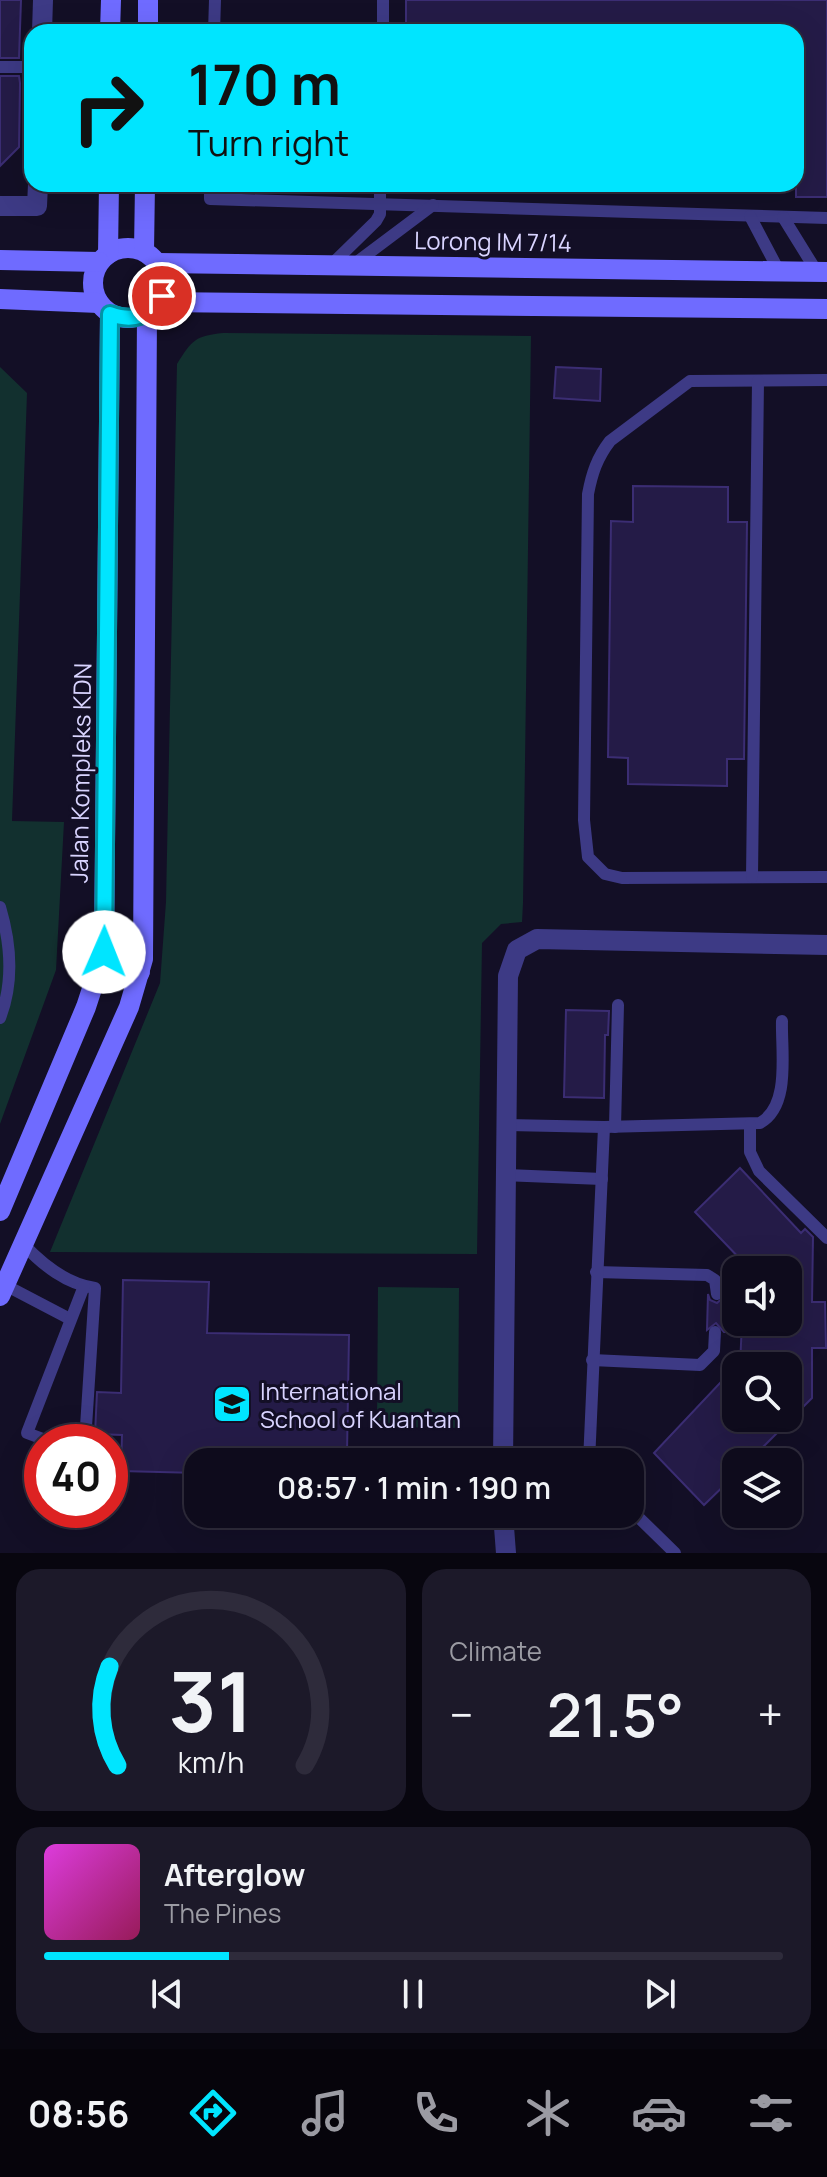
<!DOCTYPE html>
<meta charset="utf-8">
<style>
body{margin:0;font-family:Manrope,sans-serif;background:#1c1929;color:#f1f3f6;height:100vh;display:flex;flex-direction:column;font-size:30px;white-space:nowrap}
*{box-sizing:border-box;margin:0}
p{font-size:26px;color:#9b9ba3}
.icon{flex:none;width:44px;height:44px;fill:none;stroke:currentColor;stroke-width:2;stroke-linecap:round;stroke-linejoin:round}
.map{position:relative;height:1553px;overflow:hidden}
.details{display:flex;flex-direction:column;gap:16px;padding:16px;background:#08060f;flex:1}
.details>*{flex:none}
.guide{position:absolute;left:24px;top:24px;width:780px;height:168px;border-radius:24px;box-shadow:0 8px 32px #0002,0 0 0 2px #2e2b3b;background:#00e5ff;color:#111;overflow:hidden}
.tools{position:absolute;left:722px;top:1256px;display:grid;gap:16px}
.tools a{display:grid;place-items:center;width:80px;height:80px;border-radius:16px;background:#0e0b1c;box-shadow:0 8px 32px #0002,0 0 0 2px #2e2b3b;font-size:40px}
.speed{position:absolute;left:24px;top:1424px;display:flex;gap:16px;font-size:40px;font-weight:700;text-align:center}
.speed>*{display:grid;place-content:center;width:104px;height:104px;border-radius:50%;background:#0e0b1c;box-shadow:0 8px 32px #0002,0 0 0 2px #2e2b3b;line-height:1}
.speed .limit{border:12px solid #d22;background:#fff;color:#111}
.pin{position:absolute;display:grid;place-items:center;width:68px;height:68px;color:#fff;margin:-34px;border:4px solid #fff;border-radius:50%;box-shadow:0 2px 8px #0007}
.me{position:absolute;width:88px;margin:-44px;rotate:1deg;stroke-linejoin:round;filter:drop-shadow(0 0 6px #0008)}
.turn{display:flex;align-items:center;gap:28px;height:168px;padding:0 32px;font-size:36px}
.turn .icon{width:104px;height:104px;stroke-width:2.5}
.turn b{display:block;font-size:56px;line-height:68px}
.big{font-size:60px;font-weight:600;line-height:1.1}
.details .widget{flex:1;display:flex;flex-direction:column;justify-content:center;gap:12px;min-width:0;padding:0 28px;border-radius:24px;background:#1c1929}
.details .dial{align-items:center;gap:0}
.dial svg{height:208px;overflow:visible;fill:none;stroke:#2e2b3b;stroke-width:7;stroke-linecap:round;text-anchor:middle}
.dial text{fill:#f1f3f6;stroke:none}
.song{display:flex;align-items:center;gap:24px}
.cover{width:96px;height:96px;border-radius:12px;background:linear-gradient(135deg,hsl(300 70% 55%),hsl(330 70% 35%))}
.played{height:8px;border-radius:4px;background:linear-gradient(90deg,#00e5ff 25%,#2e2b3b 25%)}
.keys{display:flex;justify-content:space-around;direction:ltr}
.heat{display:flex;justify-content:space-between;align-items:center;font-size:44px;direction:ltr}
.details .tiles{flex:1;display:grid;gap:16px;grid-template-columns:1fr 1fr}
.widget:last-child{grid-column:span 2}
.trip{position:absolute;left:184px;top:1448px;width:460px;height:80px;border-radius:24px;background:#0e0b1c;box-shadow:0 8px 32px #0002,0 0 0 2px #2e2b3b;font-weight:600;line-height:80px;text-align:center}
.menu{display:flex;height:128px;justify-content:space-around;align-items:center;background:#06040b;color:#9b9ba3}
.menu .icon{width:56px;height:56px}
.menu .active{color:#00e5ff}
.menu b{font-size:36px;color:#f1f3f6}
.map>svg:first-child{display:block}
.green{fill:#12302f}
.building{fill:#241b47;stroke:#3b2d73;stroke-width:2}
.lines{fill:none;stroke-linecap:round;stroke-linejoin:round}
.lane{stroke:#3d3a85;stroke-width:12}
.street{stroke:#3d3a85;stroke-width:20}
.secondary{stroke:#6f6bff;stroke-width:20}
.route-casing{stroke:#0095a6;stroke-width:20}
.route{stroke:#00e5ff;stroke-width:14}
.labels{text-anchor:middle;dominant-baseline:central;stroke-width:6;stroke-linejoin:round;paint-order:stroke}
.street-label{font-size:24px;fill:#d9d4ff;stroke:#130f26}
.poi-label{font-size:24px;fill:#d9d4ff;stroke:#130f26;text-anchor:start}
</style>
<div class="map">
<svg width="827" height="1553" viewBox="0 0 827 1553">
<rect width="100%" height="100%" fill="#130f26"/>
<g class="green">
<path d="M223,333L531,336L523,903L522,922L501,924L482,943L477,1254L50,1252L160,983L166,902L177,364C192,340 195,336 223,333Z"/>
<path d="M0,367L27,393L12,821L64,822L56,970L0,1124Z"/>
<path d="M378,1287L459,1288L458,1428L377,1427Z"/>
</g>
<g class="building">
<path d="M0,0H21L19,58H0Z"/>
<path d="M406,0H827V197H796V32H406Z"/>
<path d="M0,76H19L20,83L19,147L0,166Z"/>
<path d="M556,367L601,369L600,401L554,398Z"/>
<path d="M633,486L728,487V522H747L744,759H727V786L628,784V758L608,757L611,521L633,522Z"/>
<path d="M566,1010L609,1011L608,1035H605L604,1098L564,1097Z"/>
<path d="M740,1168L801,1233L805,1229L813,1237L812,1302H825L826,1348H812V1398L748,1462H736V1474L704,1505L654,1453L736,1366V1418H788V1366H740L742,1322H788V1270H744V1263L695,1212Z"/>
<path d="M123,1280L209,1282L207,1333L349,1335L347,1453L204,1451V1462H198V1473L121,1471L122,1435L95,1434L97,1392L121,1393Z"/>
<path d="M708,1294L710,1300L717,1303L726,1295L736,1296V1332H724L716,1323L707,1330Z"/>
</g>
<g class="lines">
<g class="lane">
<path d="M214,32L215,0"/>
<path d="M383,32V0"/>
<path d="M0,67H32"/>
<path d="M210,184V199L827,218"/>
<path d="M750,216L779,271"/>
<path d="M783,217L817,272"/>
<path d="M331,265L376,221L380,214V184"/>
<path d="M353,265L433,205"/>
<path d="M827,380L690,381L610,441C597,458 592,473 588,494L584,820L588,857L605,874L622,878L827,877"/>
<path d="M752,877L758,381"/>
<path d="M0,907C11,944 14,982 0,1018"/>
<path d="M506,1125L604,1127L760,1123C791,1106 781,1051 782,1021"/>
<path d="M750,1125V1152L759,1171L827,1238"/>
<path d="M615,1127L618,1005"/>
<path d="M505,1175L602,1179"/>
<path d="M24,1245C43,1265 66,1284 95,1288L85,1442"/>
<path d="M596,1272L707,1275L715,1280L717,1294"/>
<path d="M5,1285L70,1319"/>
<path d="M592,1360L700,1365L714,1351L715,1332"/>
<path d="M51,1442L27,1433L84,1286"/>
<path d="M589,1462L604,1127"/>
<path d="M630,1509L675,1553"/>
</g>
<g class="street">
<path d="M42,32L43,0"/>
<path d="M0,206H37L38,184"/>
<path d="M503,1462L508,976L517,950L537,939L827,945"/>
<path d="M503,1514L506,1553"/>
</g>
<g class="secondary">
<path d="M110,32L111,0"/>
<path d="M148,32V0"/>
<circle cx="128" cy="283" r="35"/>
<path d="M144,251L145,184"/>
<path d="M108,254L109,184"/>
<path d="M0,260L99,262"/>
<path d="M158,263L827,272"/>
<path d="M0,299L99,303"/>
<path d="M159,302L827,309"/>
<path d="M102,964L140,972"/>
<path d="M0,1211L86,1007L104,952L110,314"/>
<path d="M0,1296L129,1007L143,959L147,313"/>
</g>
</g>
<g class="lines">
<g class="route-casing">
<path id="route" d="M104,952L110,314C132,322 151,317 162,296"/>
</g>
<use href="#route" class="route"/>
</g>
<defs>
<g id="school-square" transform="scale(2)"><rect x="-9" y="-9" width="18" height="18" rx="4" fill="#00e5ff" stroke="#130f26"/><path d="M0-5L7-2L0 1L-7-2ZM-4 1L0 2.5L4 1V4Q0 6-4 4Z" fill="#111"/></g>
</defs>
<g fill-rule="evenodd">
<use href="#school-square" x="232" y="1404"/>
</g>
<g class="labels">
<g class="street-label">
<text transform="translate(493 241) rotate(1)">Lorong IM 7/14</text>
<text transform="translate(80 773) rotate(-89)">Jalan Kompleks KDN</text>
</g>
<g class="poi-label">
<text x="260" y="1390">International<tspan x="260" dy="28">School of Kuantan</tspan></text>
</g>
</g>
</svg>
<div class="tools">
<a><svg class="icon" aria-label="sound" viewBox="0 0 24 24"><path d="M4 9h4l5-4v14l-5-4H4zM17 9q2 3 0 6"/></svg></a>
<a><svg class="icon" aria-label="search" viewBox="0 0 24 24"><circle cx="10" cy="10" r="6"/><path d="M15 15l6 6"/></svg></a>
<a><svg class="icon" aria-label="layers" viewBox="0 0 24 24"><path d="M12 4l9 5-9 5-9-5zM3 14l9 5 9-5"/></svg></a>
</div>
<div class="speed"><div class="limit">40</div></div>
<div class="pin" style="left:162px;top:296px;background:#d93025"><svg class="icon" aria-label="arrive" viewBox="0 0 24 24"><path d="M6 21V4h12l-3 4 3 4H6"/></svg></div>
<svg class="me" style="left:104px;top:952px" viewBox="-20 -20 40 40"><circle r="19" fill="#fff"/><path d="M0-13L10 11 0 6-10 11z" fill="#00e5ff"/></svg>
<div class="trip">08:57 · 1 min · 190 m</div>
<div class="guide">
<div class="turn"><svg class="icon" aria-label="right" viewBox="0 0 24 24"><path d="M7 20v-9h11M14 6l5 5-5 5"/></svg><div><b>170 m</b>Turn right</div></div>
</div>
</div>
<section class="details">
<div class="tiles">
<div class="widget dial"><svg viewBox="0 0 100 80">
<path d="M14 69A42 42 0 1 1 86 69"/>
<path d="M14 69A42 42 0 0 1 11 31" stroke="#00e5ff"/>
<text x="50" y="56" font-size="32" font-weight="700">31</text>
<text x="50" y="72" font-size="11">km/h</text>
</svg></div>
<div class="widget"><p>Climate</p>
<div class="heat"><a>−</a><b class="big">21.5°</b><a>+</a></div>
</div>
<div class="widget">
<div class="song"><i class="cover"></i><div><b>Afterglow</b><p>The Pines</p></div></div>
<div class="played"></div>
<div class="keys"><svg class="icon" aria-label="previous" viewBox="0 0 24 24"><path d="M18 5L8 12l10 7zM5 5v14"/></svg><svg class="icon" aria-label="pause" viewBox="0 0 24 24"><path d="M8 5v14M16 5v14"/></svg><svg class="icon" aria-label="next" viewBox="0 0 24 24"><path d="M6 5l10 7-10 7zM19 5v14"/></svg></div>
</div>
</div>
</section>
<nav class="menu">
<b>08:56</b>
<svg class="icon active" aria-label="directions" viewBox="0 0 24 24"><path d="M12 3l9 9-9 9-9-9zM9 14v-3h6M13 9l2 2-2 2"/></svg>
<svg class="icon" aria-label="music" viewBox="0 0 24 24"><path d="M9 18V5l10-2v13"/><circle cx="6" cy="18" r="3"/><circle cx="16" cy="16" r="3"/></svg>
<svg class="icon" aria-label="phone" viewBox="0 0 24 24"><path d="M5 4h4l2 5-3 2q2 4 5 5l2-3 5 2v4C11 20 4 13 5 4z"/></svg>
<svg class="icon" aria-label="climate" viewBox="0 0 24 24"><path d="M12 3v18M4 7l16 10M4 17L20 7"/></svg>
<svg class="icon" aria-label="car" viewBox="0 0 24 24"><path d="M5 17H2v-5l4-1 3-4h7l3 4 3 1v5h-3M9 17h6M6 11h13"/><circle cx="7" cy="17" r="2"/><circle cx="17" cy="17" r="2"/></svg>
<svg class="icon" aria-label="filters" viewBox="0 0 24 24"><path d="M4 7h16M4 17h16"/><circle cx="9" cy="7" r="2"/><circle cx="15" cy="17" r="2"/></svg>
</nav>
